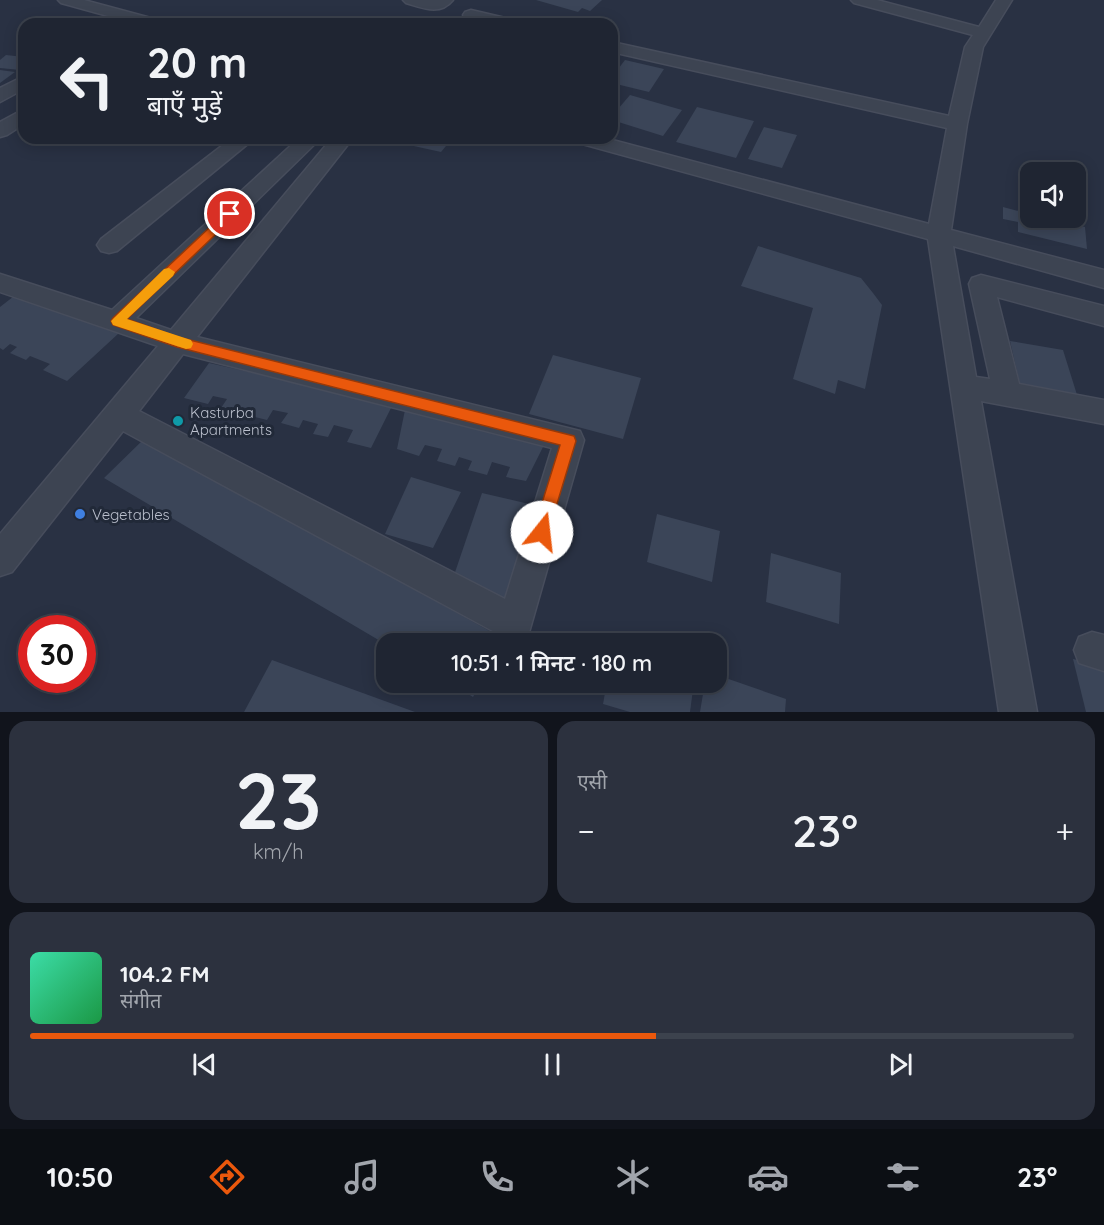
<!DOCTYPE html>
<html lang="hi">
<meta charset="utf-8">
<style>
body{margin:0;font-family:Quicksand,"Noto Sans Devanagari",sans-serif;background:#2c313e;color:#f1f3f6;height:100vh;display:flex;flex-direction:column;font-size:22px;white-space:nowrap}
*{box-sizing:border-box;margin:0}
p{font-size:20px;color:#a1a5ac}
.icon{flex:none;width:33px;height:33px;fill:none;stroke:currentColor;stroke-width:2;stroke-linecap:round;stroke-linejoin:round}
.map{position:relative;height:712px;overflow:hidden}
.sheet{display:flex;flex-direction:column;gap:9px;padding:9px;background:#11141c;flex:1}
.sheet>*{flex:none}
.hud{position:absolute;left:18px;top:18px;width:600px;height:126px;border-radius:18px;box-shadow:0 3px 15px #0003,0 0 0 2px #3c424d;background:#1f2532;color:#f1f3f6;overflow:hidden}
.fabs{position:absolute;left:1020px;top:162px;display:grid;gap:12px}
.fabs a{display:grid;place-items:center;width:66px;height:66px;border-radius:12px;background:#1f2532;box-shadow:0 3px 15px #0003,0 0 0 2px #3c424d;font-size:30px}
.speed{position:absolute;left:18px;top:615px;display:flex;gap:12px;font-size:30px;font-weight:700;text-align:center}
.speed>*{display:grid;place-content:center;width:78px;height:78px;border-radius:50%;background:#1f2532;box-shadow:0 3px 15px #0003,0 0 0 2px #3c424d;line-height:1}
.speed .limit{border:9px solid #d22;background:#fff;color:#111}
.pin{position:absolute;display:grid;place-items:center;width:51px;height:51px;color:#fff;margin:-26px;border:3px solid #fff;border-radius:50%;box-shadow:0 2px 6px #0007}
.me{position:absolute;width:66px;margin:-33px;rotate:16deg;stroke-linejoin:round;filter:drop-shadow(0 0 4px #0008)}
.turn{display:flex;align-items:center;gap:21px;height:126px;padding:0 30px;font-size:27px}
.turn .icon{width:78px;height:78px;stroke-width:2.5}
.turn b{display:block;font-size:42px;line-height:51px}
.big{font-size:45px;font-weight:600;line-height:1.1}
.sheet .tile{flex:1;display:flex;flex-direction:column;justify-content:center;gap:9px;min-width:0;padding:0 21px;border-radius:18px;background:#2c313e}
.sheet .dial{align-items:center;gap:0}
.dial b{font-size:78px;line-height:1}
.song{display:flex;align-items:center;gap:18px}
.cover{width:72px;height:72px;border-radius:9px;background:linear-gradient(135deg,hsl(160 70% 55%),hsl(140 70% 35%))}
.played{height:6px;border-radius:3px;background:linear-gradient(90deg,#ea580c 60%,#3c424d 60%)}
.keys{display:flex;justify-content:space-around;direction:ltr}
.heat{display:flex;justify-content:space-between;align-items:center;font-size:33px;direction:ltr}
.sheet .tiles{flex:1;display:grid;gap:9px;grid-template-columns:1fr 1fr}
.tile:last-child{grid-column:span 2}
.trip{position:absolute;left:376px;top:633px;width:351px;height:60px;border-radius:18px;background:#1f2532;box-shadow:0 3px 15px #0003,0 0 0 2px #3c424d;font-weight:600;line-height:60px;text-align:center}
.tab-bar{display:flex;height:96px;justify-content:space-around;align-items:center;background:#0c0f14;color:#a1a5ac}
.tab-bar .icon{width:42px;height:42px}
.tab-bar .selected{color:#ea580c}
.tab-bar b{font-size:27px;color:#f1f3f6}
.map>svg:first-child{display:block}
.building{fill:#3b4558}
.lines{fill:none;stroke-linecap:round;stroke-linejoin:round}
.minor-casing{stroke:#474d5c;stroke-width:3}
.minor{fill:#3d4452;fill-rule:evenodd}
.route{fill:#ea580c;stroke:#983908;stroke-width:1.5}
.slow{fill:#f59e0b}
.culture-dot{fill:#0f9aa8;stroke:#212938;stroke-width:2}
.shop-dot{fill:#3f7fe0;stroke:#212938;stroke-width:2}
.labels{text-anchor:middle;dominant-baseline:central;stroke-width:6;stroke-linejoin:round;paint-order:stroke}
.poi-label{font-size:15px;fill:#babfcc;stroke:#212938;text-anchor:start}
</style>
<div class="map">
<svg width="1104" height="712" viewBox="0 0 1104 712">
<rect width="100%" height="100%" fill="#293143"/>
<g class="building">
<path d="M536,0H602L590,11L582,8L578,12Z"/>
<path d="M6,55L24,57V66L20,70L0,68V60Z"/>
<path d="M625,60L664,69L649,92L612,83V77Z"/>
<path d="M0,70L15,72L0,83Z"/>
<path d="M630,95L682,110L663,136L612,120V116Z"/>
<path d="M697,107L754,121L736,158L676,142Z"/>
<path d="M764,127L797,135L782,168L748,159Z"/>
<path d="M404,138H442L451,140L441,152L400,143Z"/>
<path d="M1003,207L1030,214V218H1047L1085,227L1087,249L1018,232V222L1003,219Z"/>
<path d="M758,246L861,278L873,293L882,305L865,389L838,380L835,394L793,379L813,308L741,286Z"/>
<path d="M18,293L119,333L67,381L43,370L50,364L30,356L26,360L10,353L17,347L10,344L3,350L0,348V307Z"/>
<path d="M1010,341L1063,350L1078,398L1021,389Z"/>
<path d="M553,355L641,378L623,439L529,414Z"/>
<path d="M209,363L393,404L371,448L347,442L353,430L334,425L328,437L313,434L318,424L303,420L299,428L281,423L288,413L273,410L267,420L251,416L254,410L242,407L239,413L221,408L227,399L213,396L208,404L184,398Z"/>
<path d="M406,405L545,443L526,481L506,477L510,467L492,462L487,475L468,470L472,461L459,457L455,466L437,461L442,449L425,445L419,456L397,449Z"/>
<path d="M144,439L504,639L501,644H387V645L104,478Z"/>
<path d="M411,477L461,492L433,548L385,534Z"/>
<path d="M482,493L542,507L516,601L451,584Z"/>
<path d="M657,514L720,531L712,582L647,562Z"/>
<path d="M771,553L841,573L839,624L766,602Z"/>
<path d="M617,636L642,643V644H615Z"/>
<path d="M1073,659L1104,665V712H1086Z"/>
<path d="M272,660L415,712H244Z"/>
<path d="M717,675L786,699L785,712H700L705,682H717Z"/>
<path d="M450,682H481L473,697Z"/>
<path d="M607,682H694L690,712H630L603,704Z"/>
</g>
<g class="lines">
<g class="minor-casing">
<g id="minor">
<path d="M58,0H84L162,21L164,24H137L61,3Z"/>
<path d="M403,0H453C440,16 423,8 406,3Z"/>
<path d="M851,0H877L979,27L996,0H1012L983,47L967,124L951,230L1104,270V288L953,246L976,377L990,379L969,284L972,278L981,275L1104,306V326L997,297L1019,384L1104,400V424L981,401L1037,712H999L928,239L575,142L572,138H605L929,224L947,128L612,52V42L949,116L965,47L973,35L854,3Z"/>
<path d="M471,10L518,21L520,24H490L465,18L463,15L465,12Z"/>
<path d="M24,76V89L0,102V88Z"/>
<path d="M24,109V124L7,135L0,137V122Z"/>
<path d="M232,138H255L117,251L109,253L101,251L97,245L101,239Z"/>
<path d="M299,138H321L136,318L171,330L332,138H353L197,337L580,431L584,440L528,636L515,641L502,636L123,431L12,572L0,576V534L158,346L0,292V274L112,310ZM183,354L552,448L505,599L139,411Z"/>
<path d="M1092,632L1104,635V671L1079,663L1074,650L1079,637Z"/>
</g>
</g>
<use href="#minor" class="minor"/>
</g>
<path class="route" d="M230,211L234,212V217L127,319L178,337L574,436L576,441L547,537L542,540L536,537L533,532L560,445L177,347L113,325L111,321L113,318L226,212Z"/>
<path class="slow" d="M169,268L175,272L173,276L127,319L191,340L193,344L191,348L186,349L113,325L111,321L164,269Z"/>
<circle class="culture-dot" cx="178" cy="421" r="6"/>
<circle class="shop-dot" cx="80" cy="514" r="6"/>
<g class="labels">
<g class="poi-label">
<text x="190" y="412">Kasturba<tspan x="190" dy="17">Apartments</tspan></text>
<text x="92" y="514">Vegetables</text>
</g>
</g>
</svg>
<div class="fabs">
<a><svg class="icon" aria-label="sound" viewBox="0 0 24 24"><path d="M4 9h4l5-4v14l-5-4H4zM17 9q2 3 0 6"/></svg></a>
</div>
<div class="speed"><div class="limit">30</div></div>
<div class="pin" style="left:230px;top:214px;background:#d93025"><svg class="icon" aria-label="arrive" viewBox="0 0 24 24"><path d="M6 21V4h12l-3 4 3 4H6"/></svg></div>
<svg class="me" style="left:542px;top:532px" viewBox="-20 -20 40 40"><circle r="19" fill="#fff"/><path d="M0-13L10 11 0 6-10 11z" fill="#ea580c"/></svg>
<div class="trip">10:51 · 1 मिनट · 180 m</div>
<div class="hud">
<div class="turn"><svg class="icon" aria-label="left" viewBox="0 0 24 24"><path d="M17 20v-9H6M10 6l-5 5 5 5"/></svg><div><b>20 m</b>बाएँ मुड़ें</div></div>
</div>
</div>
<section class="sheet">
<div class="tiles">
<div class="tile dial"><b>23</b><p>km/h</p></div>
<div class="tile"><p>एसी</p>
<div class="heat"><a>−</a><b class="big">23°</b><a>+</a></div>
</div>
<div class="tile">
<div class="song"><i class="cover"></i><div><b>104.2 FM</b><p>संगीत</p></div></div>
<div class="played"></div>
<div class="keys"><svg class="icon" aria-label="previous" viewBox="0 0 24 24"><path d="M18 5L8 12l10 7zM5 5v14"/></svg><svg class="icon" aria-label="pause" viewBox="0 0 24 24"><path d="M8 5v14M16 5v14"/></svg><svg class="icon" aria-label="next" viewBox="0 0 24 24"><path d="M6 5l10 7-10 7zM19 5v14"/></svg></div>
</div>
</div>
</section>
<nav class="tab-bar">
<b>10:50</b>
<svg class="icon selected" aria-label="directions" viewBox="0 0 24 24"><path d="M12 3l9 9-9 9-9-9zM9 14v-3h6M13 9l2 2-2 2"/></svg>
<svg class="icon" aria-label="music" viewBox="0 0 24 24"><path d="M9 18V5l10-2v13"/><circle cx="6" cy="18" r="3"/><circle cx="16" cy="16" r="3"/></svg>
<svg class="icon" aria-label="phone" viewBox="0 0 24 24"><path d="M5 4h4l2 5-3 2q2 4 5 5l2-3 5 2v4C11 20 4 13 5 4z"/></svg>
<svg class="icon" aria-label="climate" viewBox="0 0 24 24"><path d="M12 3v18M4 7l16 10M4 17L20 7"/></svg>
<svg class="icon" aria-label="car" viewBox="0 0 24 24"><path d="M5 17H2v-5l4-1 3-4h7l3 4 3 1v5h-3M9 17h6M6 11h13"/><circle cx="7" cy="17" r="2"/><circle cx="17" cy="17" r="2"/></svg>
<svg class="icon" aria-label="filters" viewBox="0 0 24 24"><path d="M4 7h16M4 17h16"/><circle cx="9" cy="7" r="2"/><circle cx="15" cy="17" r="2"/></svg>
<b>23°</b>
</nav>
